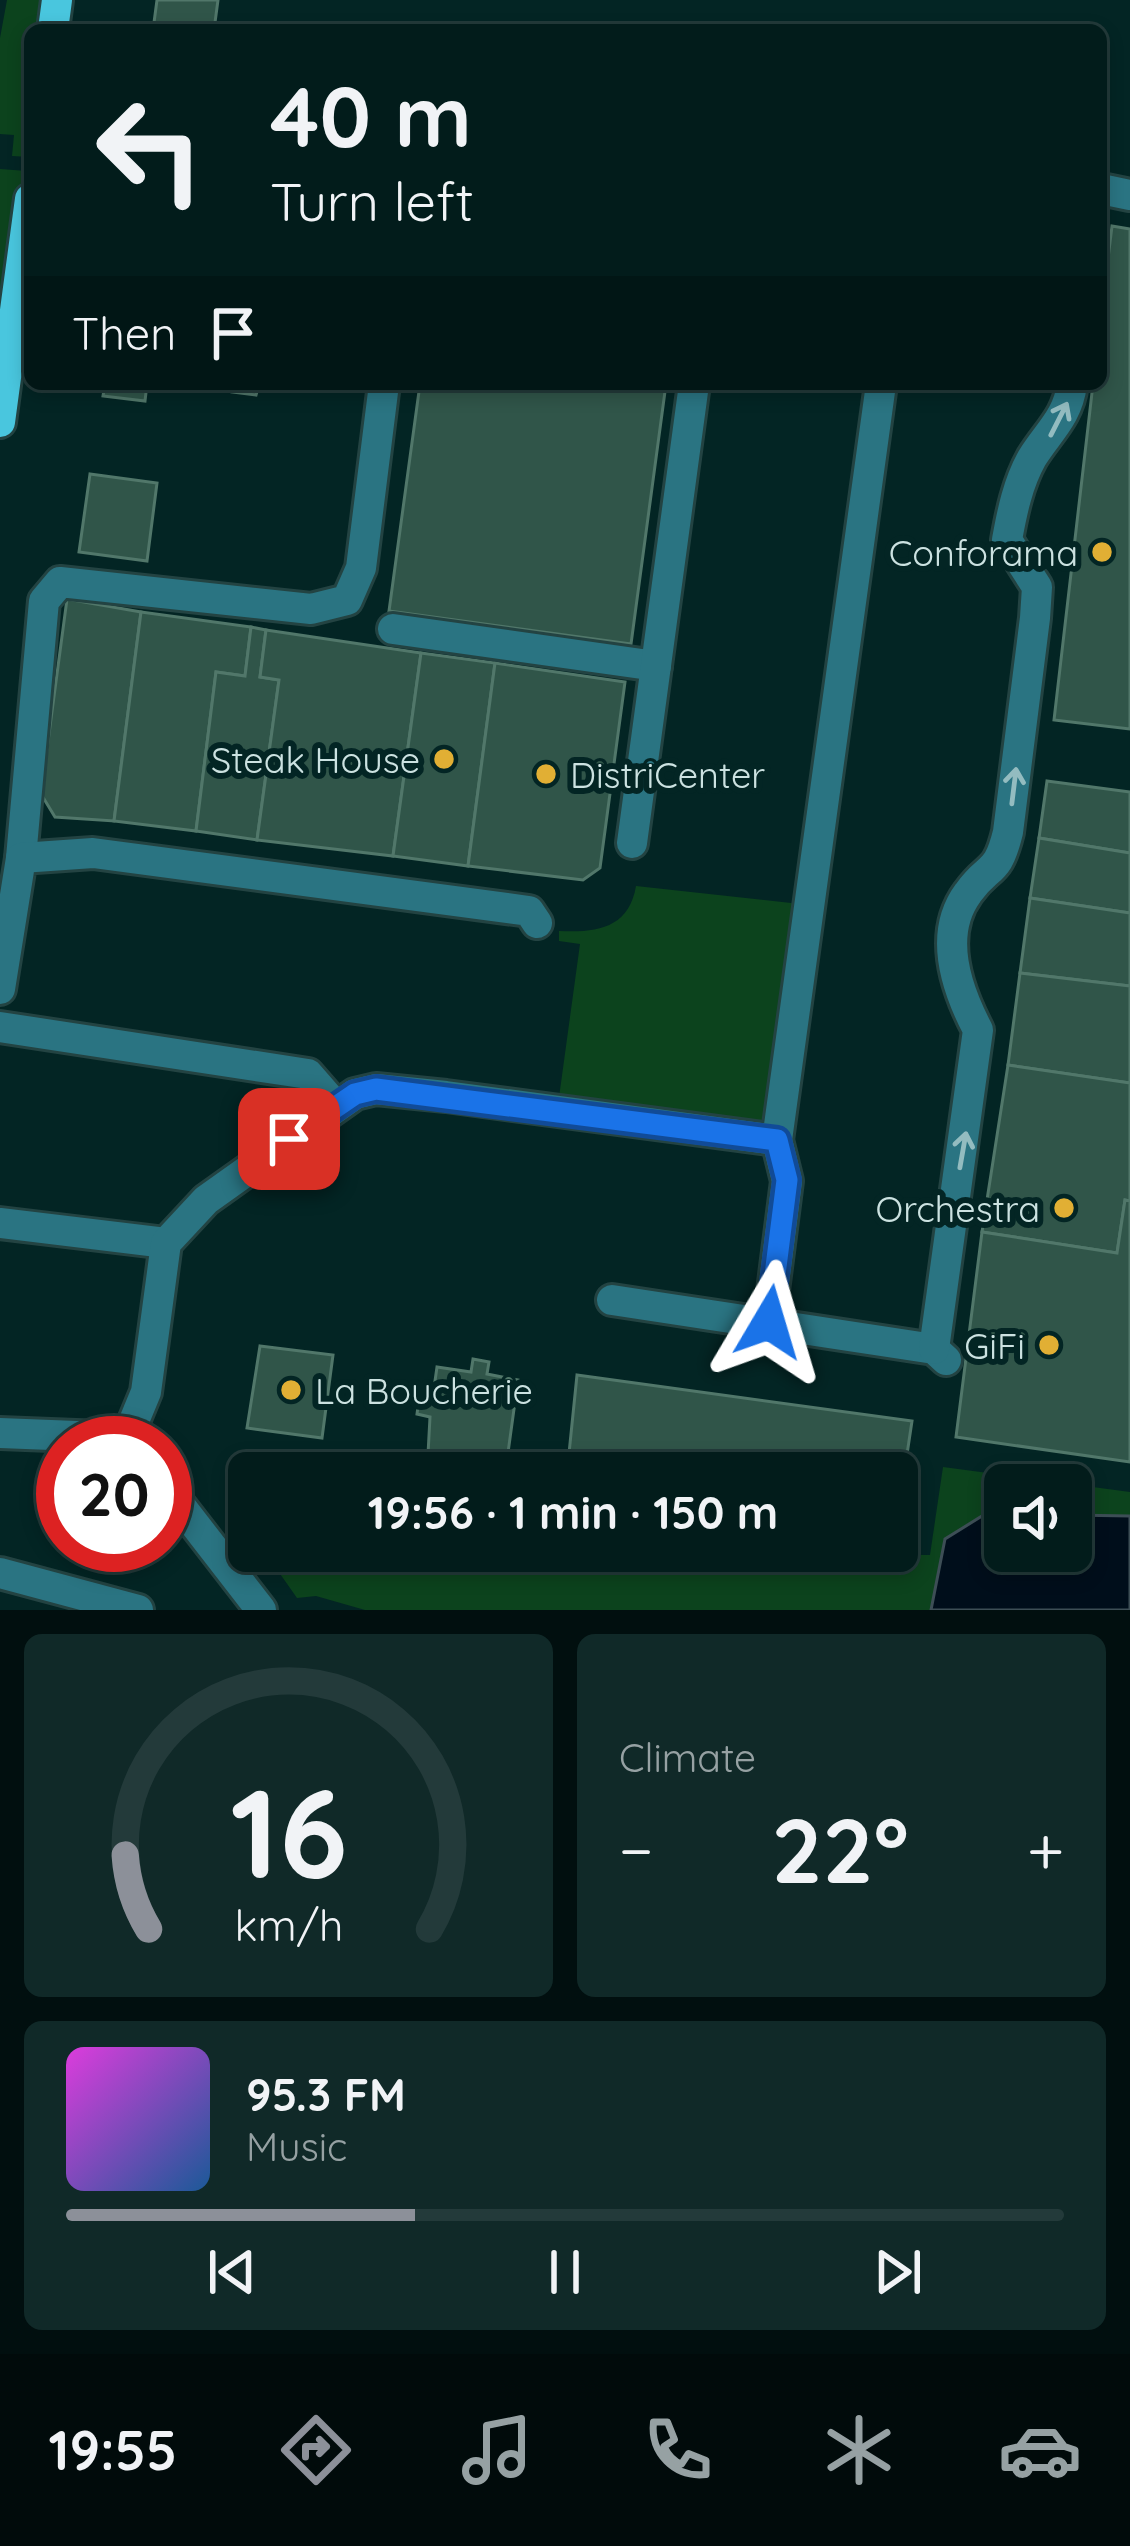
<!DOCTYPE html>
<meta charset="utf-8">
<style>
body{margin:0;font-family:Quicksand,sans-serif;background:#102928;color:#f1f3f6;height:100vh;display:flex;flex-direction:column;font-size:45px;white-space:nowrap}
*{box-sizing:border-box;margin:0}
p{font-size:39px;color:#96a1a3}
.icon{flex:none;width:66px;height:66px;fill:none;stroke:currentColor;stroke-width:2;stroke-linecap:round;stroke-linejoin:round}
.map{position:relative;height:1610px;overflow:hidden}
.side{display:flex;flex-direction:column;gap:24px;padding:24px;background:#010f0f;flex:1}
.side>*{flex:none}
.guide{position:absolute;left:24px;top:24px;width:1083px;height:366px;border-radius:18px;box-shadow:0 6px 18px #0003,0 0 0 3px #233a3a;background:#021c1b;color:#f1f3f6;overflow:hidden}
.controls{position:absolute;left:984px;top:1464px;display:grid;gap:24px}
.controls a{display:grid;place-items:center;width:108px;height:108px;border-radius:18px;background:#021c1b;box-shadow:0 6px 18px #0003,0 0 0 3px #233a3a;font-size:60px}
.speed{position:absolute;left:36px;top:1416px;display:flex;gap:24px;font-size:60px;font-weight:700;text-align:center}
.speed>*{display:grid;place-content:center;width:156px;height:156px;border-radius:50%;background:#021c1b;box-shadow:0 6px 18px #0003,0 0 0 3px #233a3a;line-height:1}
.speed .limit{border:18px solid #d22;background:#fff;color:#111}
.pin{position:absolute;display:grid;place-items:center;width:102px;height:102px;color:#fff;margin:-51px;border-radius:24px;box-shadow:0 6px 18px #0006}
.me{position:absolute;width:132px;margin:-66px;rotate:7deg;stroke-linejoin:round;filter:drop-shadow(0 0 9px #0008)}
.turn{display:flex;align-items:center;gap:42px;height:252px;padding:0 48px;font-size:54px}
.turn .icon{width:156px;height:156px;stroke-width:2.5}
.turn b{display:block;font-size:84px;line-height:102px}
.then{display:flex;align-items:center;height:114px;padding:0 48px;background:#0003;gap:24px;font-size:45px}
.big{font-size:90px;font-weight:700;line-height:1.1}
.side .tile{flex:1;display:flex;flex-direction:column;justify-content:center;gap:18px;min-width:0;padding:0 42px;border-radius:18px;background:#102928}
.side .dial{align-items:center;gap:0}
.dial svg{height:312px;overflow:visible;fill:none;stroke:#233a3a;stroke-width:7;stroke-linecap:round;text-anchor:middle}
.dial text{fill:#f1f3f6;stroke:none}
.song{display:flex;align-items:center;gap:36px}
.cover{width:144px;height:144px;border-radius:18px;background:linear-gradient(135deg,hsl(300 70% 55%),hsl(210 70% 35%))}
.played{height:12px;border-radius:6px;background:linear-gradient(90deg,#8c9099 35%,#233a3a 35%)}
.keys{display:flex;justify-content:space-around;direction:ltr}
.heat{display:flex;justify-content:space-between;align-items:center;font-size:66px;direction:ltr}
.side .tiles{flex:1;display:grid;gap:24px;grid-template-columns:1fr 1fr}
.tile:last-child{grid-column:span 2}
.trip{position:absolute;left:228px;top:1452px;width:690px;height:120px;border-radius:18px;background:#021c1b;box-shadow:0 6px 18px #0003,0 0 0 3px #233a3a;font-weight:700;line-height:120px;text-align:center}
.menu{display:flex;height:192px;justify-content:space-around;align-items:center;background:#010b0b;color:#96a1a3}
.menu .icon{width:84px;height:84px}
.menu .active{color:#8c9099}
.menu b{font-size:54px;color:#f1f3f6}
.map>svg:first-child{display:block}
.green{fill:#0c431d;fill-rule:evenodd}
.water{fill:#000e1b;stroke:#3d4e56;stroke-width:3}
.building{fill:#305549;stroke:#51776a;stroke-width:3}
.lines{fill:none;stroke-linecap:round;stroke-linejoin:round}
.minor-casing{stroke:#234342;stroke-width:36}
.major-casing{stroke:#234342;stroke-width:36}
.minor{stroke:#2a7482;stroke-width:30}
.major{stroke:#49c6de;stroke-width:30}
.oneway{stroke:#93bcc0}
.route-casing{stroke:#114b97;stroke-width:30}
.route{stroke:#1a73e8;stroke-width:21}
.poi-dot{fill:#e1af34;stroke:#032524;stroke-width:4.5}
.labels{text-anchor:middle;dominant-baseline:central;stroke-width:12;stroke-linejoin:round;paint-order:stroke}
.poi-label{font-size:36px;fill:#cce2e1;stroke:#032524;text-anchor:end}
</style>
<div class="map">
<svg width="1130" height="1610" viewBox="0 0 1130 1610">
<rect width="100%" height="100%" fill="#032524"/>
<g class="green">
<path d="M7,0H49L46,30H30V157L12,156L14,135L0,134V38Z"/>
<path d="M0,169L27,171L0,372Z"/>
<path d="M636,886L809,905L777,1140L557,1112L580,944L559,941V931C597,933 629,928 636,886Z"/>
<path d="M943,1467L1130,1492V1610H365L316,1596L297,1598L264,1551H471L533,1565L536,1551L930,1555ZM1005,1485H1071V1551H1005Z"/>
</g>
<path class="water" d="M1005,1512V1551H1071V1515L1130,1516V1610H931L945,1539L982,1516Z"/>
<g class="building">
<path d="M157,0H218L214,30H153Z"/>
<path d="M1112,226L1130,229V729L1054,720L1093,384H1101V316Z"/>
<path d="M105,384H147L145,401L103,396Z"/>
<path d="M233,384H280V391L258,388L256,395L232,392Z"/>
<path d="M420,384H666L631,644L389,611Z"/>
<path d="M90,474L157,483L147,561L79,552Z"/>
<path d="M67,599L141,612L114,821L55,817L41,794Z"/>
<path d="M141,612L251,627L245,676L216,672L196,831L114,821Z"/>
<path d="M251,627L266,630L260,677L279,680L257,840L196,831L216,672L245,676Z"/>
<path d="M266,630L421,653L393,856L257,840L279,680L260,677Z"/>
<path d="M421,653L495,663L468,866L393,856Z"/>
<path d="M495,663L625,682L600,868L583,880L468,866Z"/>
<path d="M1047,781L1130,792V853L1039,838Z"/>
<path d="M1039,838L1130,853V913L1030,898Z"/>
<path d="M1030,898L1130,913V986L1020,973Z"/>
<path d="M1020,973L1130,986V1083L1008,1065Z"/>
<path d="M1008,1065L1130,1083V1201L1125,1200L1117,1253L982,1232Z"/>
<path d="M1125,1200L1130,1201V1462L956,1437L982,1232L1117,1253Z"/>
<path d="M260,1346L333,1355L322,1438L247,1428Z"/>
<path d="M473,1359L489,1362L487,1374L518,1380L507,1460L467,1454L464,1473H427L430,1417L417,1414L419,1399L432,1402L437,1367L471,1372Z"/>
<path d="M577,1375L912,1421L897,1521V1473H567Z"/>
</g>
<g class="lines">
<g class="minor-casing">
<g id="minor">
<path d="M1101,189L1130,195"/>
<path d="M393,629L656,666"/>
<path d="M632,843L694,384"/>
<path d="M21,858L44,601L60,582L311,609L347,600L361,568L384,384"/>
<path d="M0,989L21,858L93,853L529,911L537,923"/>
<path d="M0,1027L308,1074L335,1105"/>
<path d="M0,1223L166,1243"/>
<path d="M612,1300L934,1349L946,1360"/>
<path d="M769,1322L787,1181L777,1140L881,384"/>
<path d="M934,1349L978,1030C957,990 937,935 968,893C989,863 997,877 1008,832L1035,618L1037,587L1007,540C1012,512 1018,483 1032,458C1048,432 1068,417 1072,384"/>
<path d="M0,1433L127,1438"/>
<path d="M127,1438L146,1392L166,1243L206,1200L355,1094L376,1089L446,1096L777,1140"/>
<path d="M165,1486L261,1610"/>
<path d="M0,1573L138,1610"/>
</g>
</g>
<g class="major-casing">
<g id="major">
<path d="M53,30L57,0"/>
<path d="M0,422L30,199"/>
</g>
</g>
<use href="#minor" class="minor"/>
<use href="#major" class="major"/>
</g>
<defs><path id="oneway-shaft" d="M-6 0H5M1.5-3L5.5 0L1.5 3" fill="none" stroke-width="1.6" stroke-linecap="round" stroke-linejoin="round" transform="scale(3)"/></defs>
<g class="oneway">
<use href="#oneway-shaft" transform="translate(1059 419) rotate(-63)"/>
<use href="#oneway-shaft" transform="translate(1014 786) rotate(-83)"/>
<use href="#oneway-shaft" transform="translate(963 1150) rotate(-80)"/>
</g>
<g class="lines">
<g class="route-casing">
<path id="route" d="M289,1139L355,1094L376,1089L777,1140L787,1180L769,1322"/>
</g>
<use href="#route" class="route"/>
</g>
<g class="poi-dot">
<circle cx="1102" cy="552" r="12"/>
<circle cx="444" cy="759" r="12"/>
<circle cx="546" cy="774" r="12"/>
<circle cx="1064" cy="1208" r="12"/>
<circle cx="1049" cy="1345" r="12"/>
<circle cx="291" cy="1390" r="12"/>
</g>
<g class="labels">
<g class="poi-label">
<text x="1078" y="552">Conforama</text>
<text x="420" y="759">Steak House</text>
<text x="570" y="774" text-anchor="start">DistriCenter</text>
<text x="1040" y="1208">Orchestra</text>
<text x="1025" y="1345">GiFi</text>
<text x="315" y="1390" text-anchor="start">La Boucherie</text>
</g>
</g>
</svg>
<div class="controls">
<a><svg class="icon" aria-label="sound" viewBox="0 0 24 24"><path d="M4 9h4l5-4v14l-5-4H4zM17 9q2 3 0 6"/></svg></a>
</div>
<div class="speed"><div class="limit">20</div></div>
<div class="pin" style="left:289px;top:1139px;background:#d93025"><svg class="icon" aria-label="arrive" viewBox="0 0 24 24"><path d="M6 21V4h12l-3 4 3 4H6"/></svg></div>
<svg class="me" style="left:769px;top:1322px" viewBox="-20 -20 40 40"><path d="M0-17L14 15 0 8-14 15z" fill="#1a73e8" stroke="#fff" stroke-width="4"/></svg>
<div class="trip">19:56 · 1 min · 150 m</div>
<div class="guide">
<div class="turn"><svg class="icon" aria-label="left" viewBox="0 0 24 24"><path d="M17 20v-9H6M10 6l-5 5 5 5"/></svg><div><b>40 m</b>Turn left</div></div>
<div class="then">Then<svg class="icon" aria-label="arrive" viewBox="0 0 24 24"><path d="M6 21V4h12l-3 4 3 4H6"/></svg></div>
</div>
</div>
<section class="side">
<div class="tiles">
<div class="tile dial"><svg viewBox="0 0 100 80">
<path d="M14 69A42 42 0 1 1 86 69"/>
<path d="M14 69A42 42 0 0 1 8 50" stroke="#8c9099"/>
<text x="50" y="56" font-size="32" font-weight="700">16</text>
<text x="50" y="72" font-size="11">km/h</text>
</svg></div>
<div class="tile"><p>Climate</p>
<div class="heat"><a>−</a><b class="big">22°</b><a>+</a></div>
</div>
<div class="tile">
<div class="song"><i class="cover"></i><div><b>95.3 FM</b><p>Music</p></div></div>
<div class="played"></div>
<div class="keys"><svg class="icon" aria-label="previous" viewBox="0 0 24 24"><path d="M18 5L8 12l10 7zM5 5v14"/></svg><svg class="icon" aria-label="pause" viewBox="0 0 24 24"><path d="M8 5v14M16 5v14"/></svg><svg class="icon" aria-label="next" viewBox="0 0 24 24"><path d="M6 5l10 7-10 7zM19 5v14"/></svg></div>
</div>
</div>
</section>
<nav class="menu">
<b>19:55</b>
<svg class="icon active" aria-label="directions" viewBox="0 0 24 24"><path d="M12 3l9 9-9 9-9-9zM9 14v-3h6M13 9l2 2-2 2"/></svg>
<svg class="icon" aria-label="music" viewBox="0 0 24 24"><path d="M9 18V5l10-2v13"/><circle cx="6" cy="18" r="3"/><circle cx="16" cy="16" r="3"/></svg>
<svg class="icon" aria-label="phone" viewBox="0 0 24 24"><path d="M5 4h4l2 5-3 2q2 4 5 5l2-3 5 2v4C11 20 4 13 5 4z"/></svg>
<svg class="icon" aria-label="climate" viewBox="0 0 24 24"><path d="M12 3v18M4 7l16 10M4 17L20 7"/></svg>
<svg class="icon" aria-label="car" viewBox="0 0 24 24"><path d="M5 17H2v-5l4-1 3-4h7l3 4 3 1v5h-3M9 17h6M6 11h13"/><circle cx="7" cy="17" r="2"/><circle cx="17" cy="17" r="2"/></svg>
</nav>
